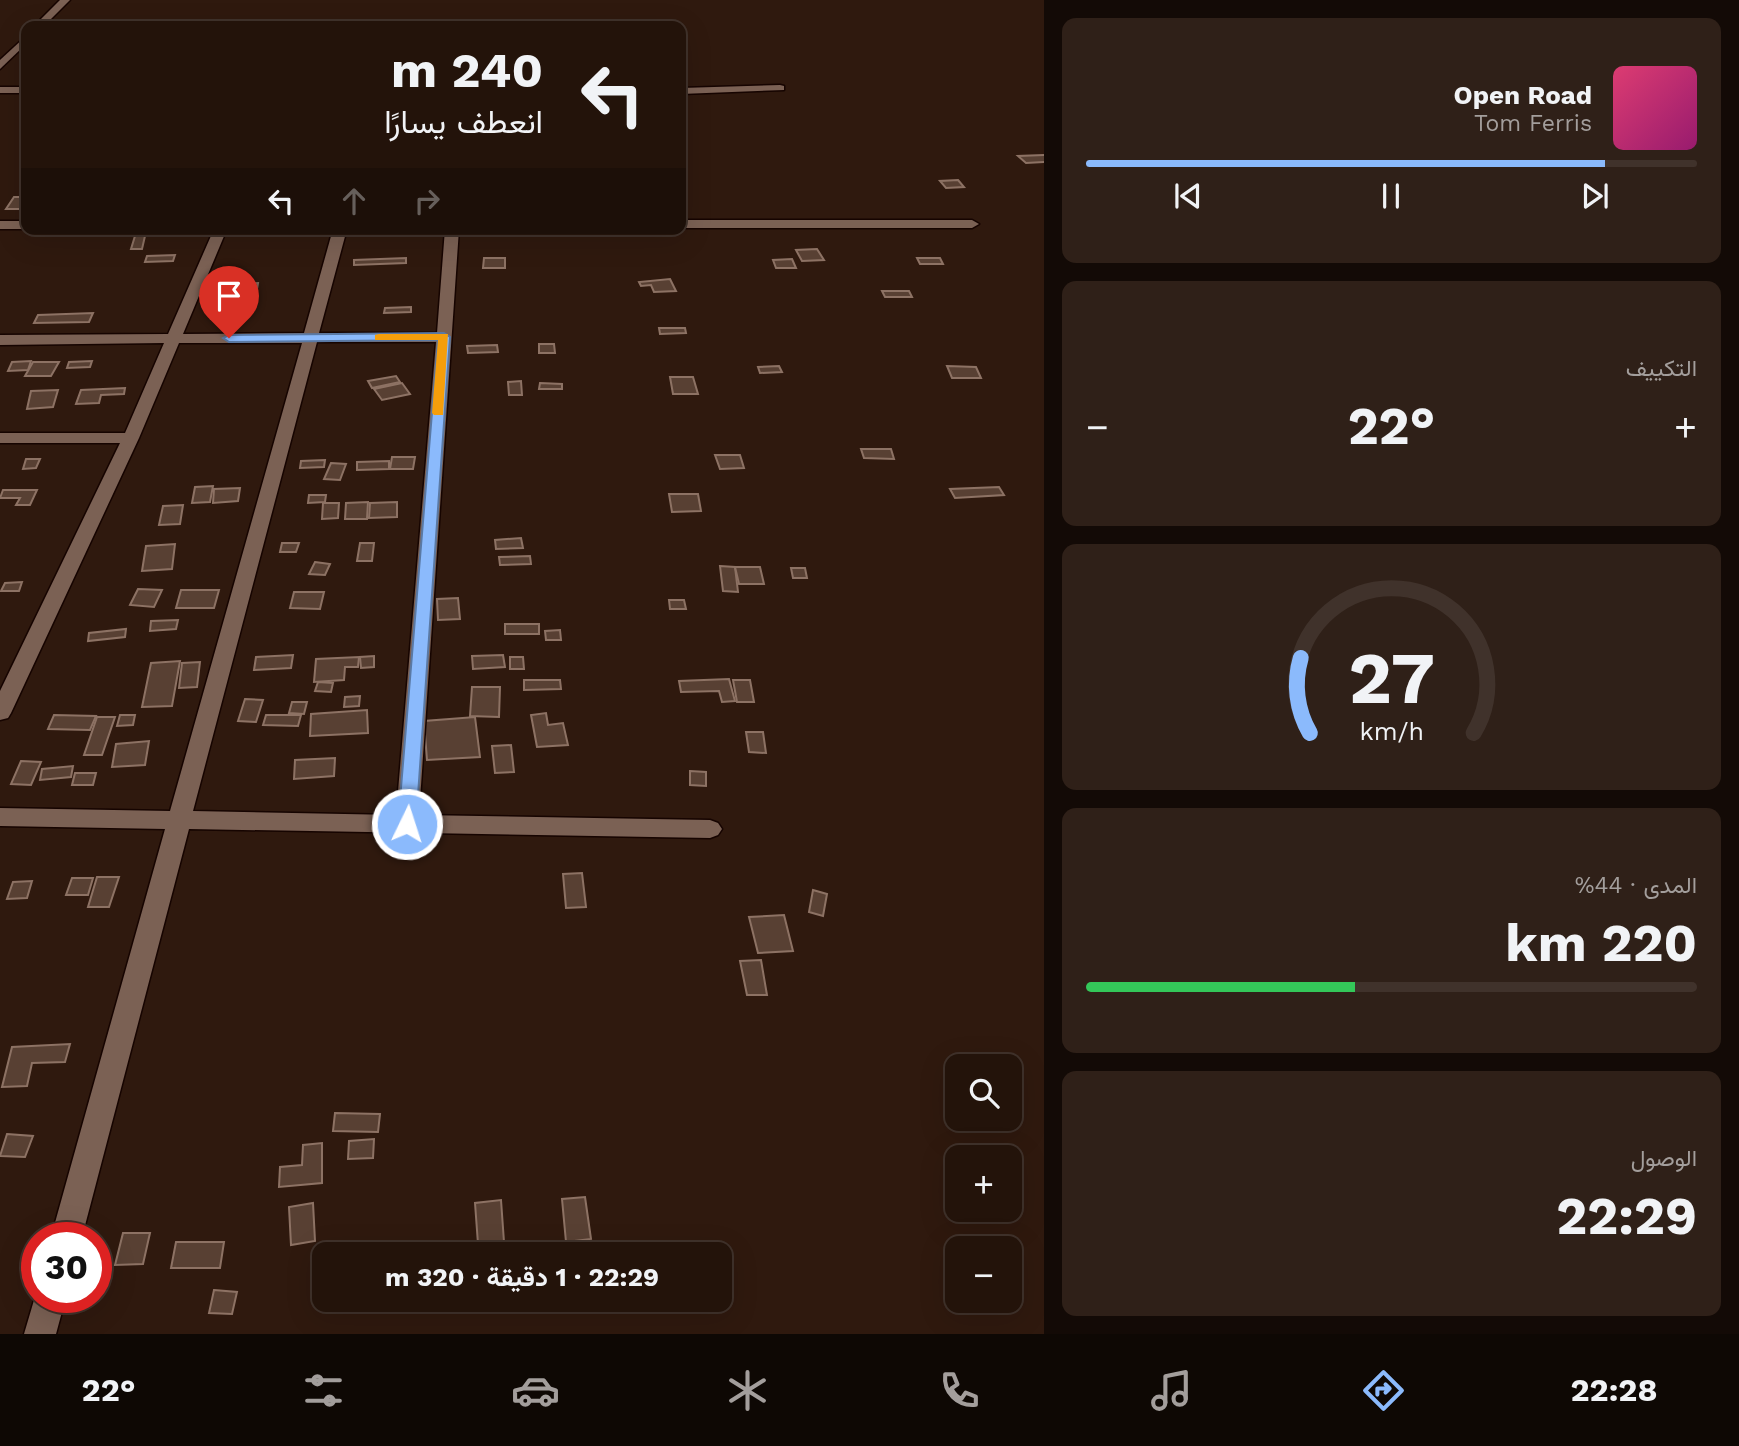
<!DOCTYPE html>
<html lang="ar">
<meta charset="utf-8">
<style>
body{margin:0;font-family:"Work Sans",Vazirmatn,sans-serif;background:#2f2018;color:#f1f3f6;direction:rtl;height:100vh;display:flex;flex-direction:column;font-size:26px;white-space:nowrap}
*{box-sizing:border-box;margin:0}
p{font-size:23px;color:#a39e9c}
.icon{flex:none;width:38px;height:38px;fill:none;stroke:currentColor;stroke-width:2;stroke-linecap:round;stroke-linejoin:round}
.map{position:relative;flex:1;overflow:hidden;direction:ltr}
.details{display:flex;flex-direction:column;gap:18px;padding:18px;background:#130a06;width:695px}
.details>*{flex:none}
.banner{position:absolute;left:21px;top:21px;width:665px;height:214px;border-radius:14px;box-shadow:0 7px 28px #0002,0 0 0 2px #40322b;direction:rtl;background:#23130a;color:#f1f3f6;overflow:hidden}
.buttons{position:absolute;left:945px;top:1054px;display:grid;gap:14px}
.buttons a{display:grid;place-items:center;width:77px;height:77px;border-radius:14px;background:#23130a;box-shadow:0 7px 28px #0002,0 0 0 2px #40322b;font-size:35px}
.speed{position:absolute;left:21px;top:1222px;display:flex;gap:14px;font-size:35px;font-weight:700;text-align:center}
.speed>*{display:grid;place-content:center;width:91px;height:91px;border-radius:50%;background:#23130a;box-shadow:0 7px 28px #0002,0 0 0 2px #40322b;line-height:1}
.speed .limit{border:10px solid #d22;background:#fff;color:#111}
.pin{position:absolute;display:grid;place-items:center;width:60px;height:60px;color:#fff;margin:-72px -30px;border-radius:50% 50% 50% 0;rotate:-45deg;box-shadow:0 0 7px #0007}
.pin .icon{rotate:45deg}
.me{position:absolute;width:77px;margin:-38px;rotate:4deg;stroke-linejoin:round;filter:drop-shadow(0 0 5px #0008)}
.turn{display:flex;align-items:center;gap:24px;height:147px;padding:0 28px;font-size:32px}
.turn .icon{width:91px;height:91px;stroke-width:2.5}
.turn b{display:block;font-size:49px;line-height:60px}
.lanes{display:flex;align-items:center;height:66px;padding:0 28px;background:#0003;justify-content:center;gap:35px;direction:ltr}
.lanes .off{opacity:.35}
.big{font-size:52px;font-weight:700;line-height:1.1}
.details .tile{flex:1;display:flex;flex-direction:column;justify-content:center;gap:10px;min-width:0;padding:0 24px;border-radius:14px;background:#2f2018}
.details .dial{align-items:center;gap:0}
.dial svg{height:182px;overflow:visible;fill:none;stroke:#40322b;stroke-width:7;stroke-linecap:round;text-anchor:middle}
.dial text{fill:#f1f3f6;stroke:none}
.song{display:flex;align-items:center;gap:21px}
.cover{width:84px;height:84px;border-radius:10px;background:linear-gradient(135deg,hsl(340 70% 55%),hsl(320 70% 35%))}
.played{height:7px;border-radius:4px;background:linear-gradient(90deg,#8bbafc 85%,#40322b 85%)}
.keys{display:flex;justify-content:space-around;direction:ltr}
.heat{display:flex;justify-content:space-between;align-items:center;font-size:38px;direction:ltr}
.charge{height:10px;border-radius:5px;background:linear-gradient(90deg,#34c759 44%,#40322b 0)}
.trip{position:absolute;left:312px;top:1242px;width:420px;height:70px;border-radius:14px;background:#23130a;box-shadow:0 7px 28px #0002,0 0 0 2px #40322b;font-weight:700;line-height:70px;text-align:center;direction:rtl}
.tabs{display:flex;height:112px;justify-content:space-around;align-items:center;background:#0e0804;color:#a39e9c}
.tabs .icon{width:49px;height:49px}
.tabs .selected{color:#8bbafc}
.tabs b{font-size:32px;color:#f1f3f6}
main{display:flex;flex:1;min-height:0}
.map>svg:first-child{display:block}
.building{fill:#584033;stroke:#8d7264;stroke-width:2}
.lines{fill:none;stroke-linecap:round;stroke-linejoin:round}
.minor-casing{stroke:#160400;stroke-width:3}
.minor{fill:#7b6154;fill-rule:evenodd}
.route{fill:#8bbafc;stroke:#5a79a4;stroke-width:2}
.slow{fill:#f59e0b}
</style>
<main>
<section class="details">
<div class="tile">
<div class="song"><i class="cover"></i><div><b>Open Road</b><p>Tom Ferris</p></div></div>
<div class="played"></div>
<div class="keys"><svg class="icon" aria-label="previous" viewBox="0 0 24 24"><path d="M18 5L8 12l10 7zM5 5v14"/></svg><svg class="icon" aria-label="pause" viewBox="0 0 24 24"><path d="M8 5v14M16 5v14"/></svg><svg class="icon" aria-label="next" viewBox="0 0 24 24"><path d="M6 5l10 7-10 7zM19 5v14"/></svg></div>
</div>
<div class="tile"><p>التكييف</p>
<div class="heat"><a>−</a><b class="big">22°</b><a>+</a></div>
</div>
<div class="tile dial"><svg viewBox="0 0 100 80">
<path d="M14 69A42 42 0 1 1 86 69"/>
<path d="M14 69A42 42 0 0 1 10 36" stroke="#8bbafc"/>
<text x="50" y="56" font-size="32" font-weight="700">27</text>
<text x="50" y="72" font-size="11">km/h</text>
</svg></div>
<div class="tile"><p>المدى · 44%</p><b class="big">220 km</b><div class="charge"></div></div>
<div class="tile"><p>الوصول</p><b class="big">22:29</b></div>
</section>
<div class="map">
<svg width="1045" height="1334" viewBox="0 0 1045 1334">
<rect width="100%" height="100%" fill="#2f190e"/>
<g class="building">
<path d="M1045,155V162L1026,163L1018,156Z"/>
<path d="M958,180L964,187L946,188L940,181Z"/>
<path d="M14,197H26L25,209H6Z"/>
<path d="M135,236H145L142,249H131Z"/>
<path d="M817,249L824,260L802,261L796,250Z"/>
<path d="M175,255L173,261L145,262L147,256Z"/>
<path d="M406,258V263L354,265V260Z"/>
<path d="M484,258H505V268H483Z"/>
<path d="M917,258H940L943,264H920Z"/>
<path d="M792,259L796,268H776L773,260Z"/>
<path d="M670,279L676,291L654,292L651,285L641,286L639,282Z"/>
<path d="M233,283L232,290L209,291L211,284Z"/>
<path d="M258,283L256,295L234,296L236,284Z"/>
<path d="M882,291H909L912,297H885Z"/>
<path d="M411,307V312L384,313L385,308Z"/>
<path d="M213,308H228L225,318L211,319Z"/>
<path d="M93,313L89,322L34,323L38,315Z"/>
<path d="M659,328H685L686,333L660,334Z"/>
<path d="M539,344H554L555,353H539Z"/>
<path d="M497,345L498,352L468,353L467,346Z"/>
<path d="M31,361L28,370L8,371L12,362Z"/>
<path d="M92,361L90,367L67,368L69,362Z"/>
<path d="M33,362H59L51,376H25Z"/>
<path d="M779,366L782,372L760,373L758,367Z"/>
<path d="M947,366L976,367L981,378H952Z"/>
<path d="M396,376L400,382L372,388L368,381Z"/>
<path d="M670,377H693L698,394H673Z"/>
<path d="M521,381L522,395H509L508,382Z"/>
<path d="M402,383L410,394L382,400L374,389Z"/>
<path d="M540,383L562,384V389H539Z"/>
<path d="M125,388L124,394L101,395L99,403L76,404L81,390Z"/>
<path d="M58,390L53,407L27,409L31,391Z"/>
<path d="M861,449H891L894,459L864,458Z"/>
<path d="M715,455H740L744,468L720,469Z"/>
<path d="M392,457H415L413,469H390Z"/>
<path d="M26,459H40L36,468L23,469Z"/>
<path d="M325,460L324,467L300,468L301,461Z"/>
<path d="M389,461V469L357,470V462Z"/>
<path d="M331,463L346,464L340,480L324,479Z"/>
<path d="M213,486L210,502L192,503L195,487Z"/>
<path d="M999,487L1004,495L955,498L950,489Z"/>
<path d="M240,488L238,501L213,503L214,489Z"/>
<path d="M3,490H37L30,505H16L20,498H0Z"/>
<path d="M669,494H698L701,511L672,512Z"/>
<path d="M309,495H326L325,502L308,503Z"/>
<path d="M368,502L367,519H345L346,503Z"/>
<path d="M397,502V517L369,518L370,503Z"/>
<path d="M323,503H339L338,518L322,519Z"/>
<path d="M183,505L180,524L159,525L163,506Z"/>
<path d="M521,538L523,548L496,549L495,540Z"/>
<path d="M282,543H299L296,552H280Z"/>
<path d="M360,543H374L372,561H357Z"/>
<path d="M175,544L172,569L142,571L146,546Z"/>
<path d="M530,556L531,564L500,565L499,557Z"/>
<path d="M315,562L330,564L325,575L309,574Z"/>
<path d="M720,566L735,567L738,592L723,591Z"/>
<path d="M735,567H760L764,584H739Z"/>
<path d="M791,568H805L807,578H793Z"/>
<path d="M22,582L19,591H1L5,583Z"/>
<path d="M138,589L162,590L154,607L130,605Z"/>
<path d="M181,590H219L214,608H176Z"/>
<path d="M294,592H324L320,609L290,608Z"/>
<path d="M458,598L460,619L438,620L437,599Z"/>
<path d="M669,600H684L686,609H670Z"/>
<path d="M178,620L176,629L150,631L151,621Z"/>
<rect x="505" y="624" width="34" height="10"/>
<path d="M126,629L125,637L88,641L89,633Z"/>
<path d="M560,630L561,640H546L545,631Z"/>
<path d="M293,655L291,668L254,670L256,657Z"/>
<path d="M503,655L505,667L473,669L472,656Z"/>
<path d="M374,656V667L361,668L360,657Z"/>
<path d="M359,657L358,667H345L344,680L314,682L316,659Z"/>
<path d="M510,657H523L524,669H510Z"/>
<path d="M180,661L172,706L142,707L151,663Z"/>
<path d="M200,662L197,687L179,688L182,663Z"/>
<path d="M729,679L735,701L722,702L719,691L681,692L679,681Z"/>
<path d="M524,680H560L561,689L524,690Z"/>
<path d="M733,680H750L754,702H737Z"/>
<path d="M318,682L333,683L331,692L315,691Z"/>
<path d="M472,687H500L499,717L470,716Z"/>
<path d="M360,696L359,706L344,707L345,697Z"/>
<path d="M245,699L263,700L256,722L238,721Z"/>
<path d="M292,702H307L304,714L289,713Z"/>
<path d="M367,710L368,733L310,736L311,714Z"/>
<path d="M546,713L548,725L563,723L568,745L537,747L531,715Z"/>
<path d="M54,715L96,716L90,730L48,729Z"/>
<path d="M120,715H135L133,725L117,726Z"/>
<path d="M266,715H301L298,726L263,725Z"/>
<path d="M97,717H115L102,755H84Z"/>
<path d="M475,717L480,757L427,760L424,721Z"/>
<path d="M746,732H763L766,753L749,752Z"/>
<path d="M149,741L145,765L112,767L116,744Z"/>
<path d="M511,745L514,772L495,773L492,746Z"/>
<path d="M335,758L334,776L294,779L295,760Z"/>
<path d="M21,761L41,762L31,785L11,784Z"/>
<path d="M73,766L71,777L40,780L42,769Z"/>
<path d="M690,771L706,772V786L690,785Z"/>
<path d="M75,773H96L93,785H72Z"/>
<path d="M582,873L586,907L566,908L563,874Z"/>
<path d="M97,877H119L109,907H88Z"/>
<path d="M72,878H93L88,895H66Z"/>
<path d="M32,881L27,898L7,899L13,882Z"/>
<path d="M813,890L827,894L823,916L809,912Z"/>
<path d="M784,915L793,951L758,953L749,917Z"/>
<path d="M761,960L767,995H747L740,961Z"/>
<path d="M70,1044L65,1062L32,1063L27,1086L2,1087L12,1047Z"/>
<path d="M335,1113L380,1114L378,1132L333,1131Z"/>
<path d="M7,1134L33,1136L25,1157L0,1156Z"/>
<path d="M374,1139L373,1158L348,1159L349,1141Z"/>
<path d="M322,1143V1183L279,1187L280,1167L302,1165L303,1145Z"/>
<path d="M585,1197L591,1239L566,1242L562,1199Z"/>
<path d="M501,1200L504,1242L478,1244L475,1203Z"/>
<path d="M313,1203L315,1241L291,1245L289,1207Z"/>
<path d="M123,1233H150L143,1264L115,1265Z"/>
<path d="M176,1242H224L220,1268H171Z"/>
<path d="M214,1290L237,1292L232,1314L209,1313Z"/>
</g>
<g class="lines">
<g class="minor-casing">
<g id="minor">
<path d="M60,0H70L44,26H34Z"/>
<path d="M26,36V44L0,69V60Z"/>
<path d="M780,85L784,86V90L681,94V88Z"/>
<rect x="0" y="87" width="26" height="6"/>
<path d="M681,220H972L979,224L972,228H681Z"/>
<rect x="0" y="221" width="26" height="8"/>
<path d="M214,229H227L183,334L304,333L333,229H347L319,333H437L445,229H459L419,815L710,820L718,823L722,829L718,835L710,838L189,829L82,1237H51L165,829L0,826V808L170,811L302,343H179L139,438L11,713L8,718L0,720V691L120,443H0V433H125L164,343L0,345V335L168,334ZM317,342H436L396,815L193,811Z"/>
<path d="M37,1290V1297H66L56,1334H24Z"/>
</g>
</g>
<use href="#minor" class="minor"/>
</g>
<path class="route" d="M444,333L450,337L416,824L414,829H401L398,824L438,340L229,342L223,338L229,335Z"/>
<path class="slow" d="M379,334H448L443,415H434L432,413L438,340H375V335Z"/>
</svg>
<div class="buttons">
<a><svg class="icon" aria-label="search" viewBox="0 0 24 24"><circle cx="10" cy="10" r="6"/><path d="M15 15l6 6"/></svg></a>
<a>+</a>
<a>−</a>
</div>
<div class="speed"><div class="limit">30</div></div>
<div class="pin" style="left:229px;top:338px;background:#d93025"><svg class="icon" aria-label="arrive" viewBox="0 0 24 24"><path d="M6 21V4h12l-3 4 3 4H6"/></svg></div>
<svg class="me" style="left:407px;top:824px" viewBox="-20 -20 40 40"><circle r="17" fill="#8bbafc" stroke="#fff" stroke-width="3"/><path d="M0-11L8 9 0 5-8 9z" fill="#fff"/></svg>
<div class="trip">22:29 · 1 دقيقة · 320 m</div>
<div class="banner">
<div class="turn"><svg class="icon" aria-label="left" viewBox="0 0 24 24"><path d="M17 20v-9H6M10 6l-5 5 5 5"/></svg><div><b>240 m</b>انعطف يسارًا</div></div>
<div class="lanes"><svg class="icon" aria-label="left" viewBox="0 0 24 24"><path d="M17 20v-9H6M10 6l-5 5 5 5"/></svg><svg class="icon off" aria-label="ahead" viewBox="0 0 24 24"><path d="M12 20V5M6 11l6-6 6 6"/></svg><svg class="icon off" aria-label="right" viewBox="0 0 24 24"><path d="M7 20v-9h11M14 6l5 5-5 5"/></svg></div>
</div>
</div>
</main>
<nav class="tabs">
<b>22:28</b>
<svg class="icon selected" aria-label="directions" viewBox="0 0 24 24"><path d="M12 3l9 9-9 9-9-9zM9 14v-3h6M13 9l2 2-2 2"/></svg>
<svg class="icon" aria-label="music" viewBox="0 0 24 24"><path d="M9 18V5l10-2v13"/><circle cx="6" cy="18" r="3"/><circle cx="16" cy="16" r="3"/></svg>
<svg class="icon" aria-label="phone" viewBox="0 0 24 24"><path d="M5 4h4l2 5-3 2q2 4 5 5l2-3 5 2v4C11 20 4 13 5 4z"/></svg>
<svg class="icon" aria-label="climate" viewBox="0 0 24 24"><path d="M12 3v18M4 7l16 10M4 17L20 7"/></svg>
<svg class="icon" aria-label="car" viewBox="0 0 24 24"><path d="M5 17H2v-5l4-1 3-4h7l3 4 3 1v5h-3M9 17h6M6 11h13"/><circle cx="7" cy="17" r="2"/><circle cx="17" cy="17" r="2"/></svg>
<svg class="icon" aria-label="filters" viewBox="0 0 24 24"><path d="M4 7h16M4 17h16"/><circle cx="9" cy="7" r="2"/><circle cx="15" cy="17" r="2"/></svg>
<b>22°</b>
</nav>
